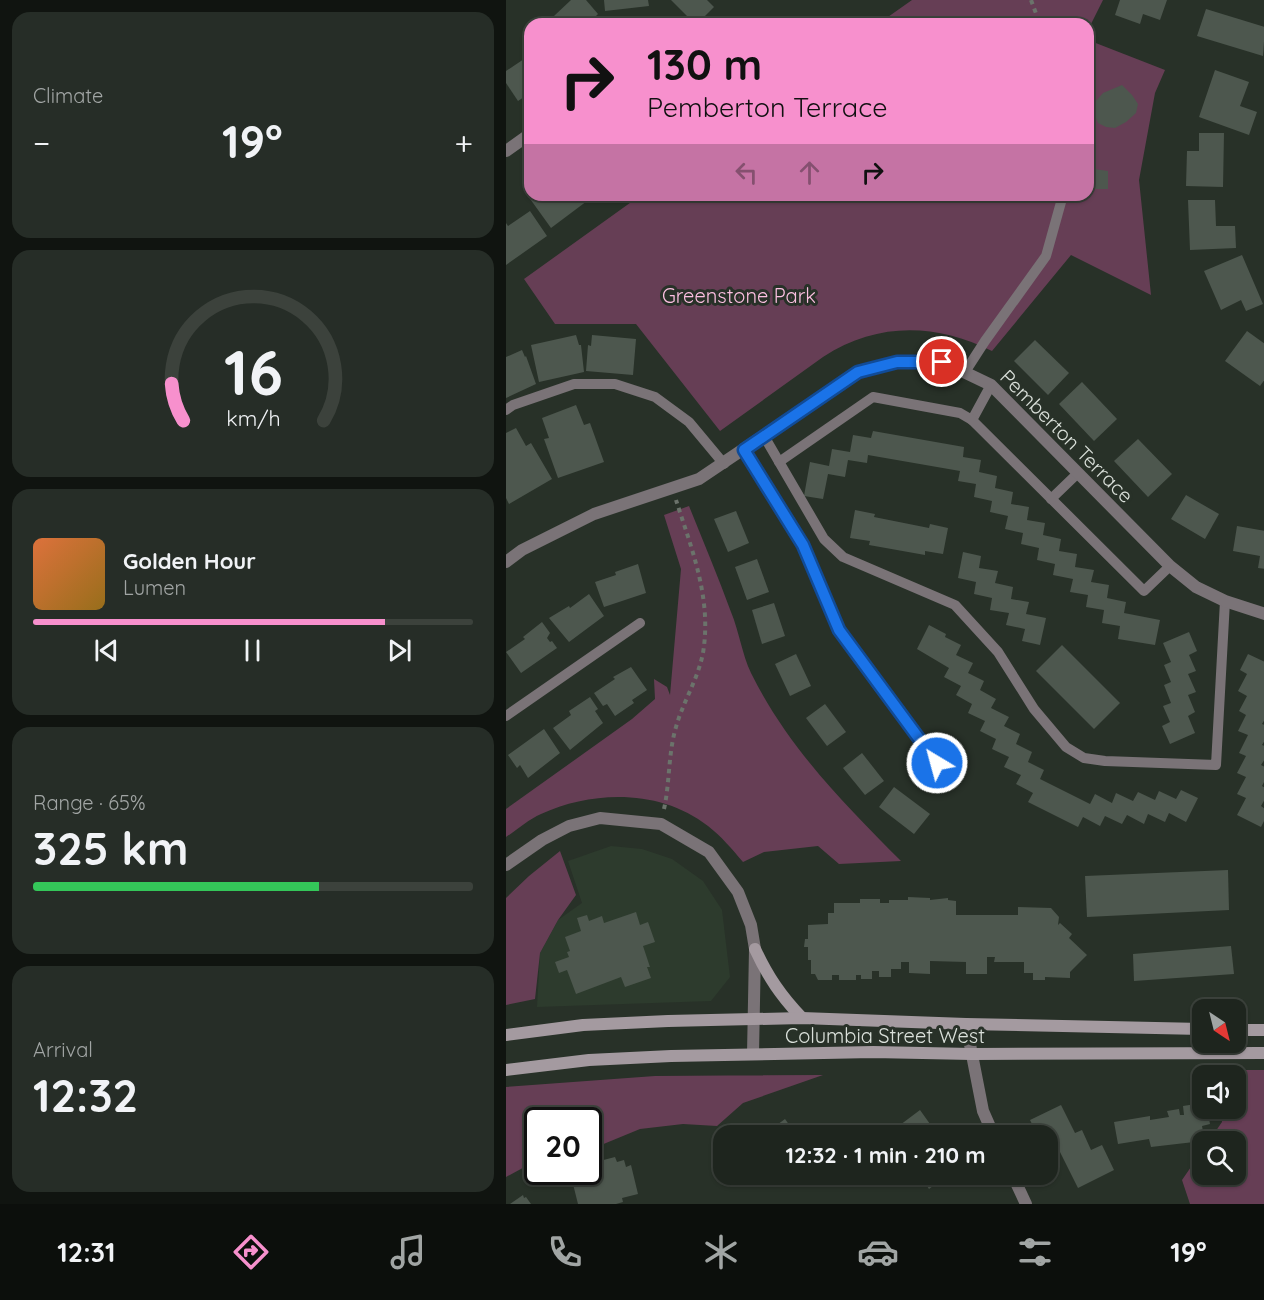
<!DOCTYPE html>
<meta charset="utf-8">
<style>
body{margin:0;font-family:Quicksand,sans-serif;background:#262d27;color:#f1f3f6;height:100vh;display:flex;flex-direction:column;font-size:22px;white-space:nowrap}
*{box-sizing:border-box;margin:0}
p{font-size:20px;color:#a1a5a4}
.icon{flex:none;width:33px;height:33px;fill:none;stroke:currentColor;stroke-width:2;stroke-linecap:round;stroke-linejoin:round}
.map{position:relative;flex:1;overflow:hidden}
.side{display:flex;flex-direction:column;gap:12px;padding:12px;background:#101410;width:506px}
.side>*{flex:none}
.hud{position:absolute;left:18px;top:18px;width:570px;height:183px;border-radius:18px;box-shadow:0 2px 4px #0004,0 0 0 2px #3c423c;background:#f790cd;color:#111;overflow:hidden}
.needle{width:39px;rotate:145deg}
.controls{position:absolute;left:686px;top:999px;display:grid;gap:12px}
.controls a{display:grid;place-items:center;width:54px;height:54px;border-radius:12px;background:#1e251e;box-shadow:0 2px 4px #0004,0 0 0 2px #3c423c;font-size:30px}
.speed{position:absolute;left:18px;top:1107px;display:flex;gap:12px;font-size:30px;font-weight:700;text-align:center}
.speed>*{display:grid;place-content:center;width:78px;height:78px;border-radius:50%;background:#1e251e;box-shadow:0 2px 4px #0004,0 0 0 2px #3c423c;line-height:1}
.speed .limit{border:3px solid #111;border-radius:9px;background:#fff;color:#111}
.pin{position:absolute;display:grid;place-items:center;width:51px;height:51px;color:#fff;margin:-26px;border:3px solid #fff;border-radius:50%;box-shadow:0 2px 6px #0007}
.me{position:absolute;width:66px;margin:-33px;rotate:323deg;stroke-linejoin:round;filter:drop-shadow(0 0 4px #0008)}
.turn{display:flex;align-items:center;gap:21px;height:126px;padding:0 24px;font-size:27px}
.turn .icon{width:78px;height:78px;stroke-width:2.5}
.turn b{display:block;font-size:42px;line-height:51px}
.lanes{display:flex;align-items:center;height:57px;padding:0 24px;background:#0003;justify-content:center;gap:30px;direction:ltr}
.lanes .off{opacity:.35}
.big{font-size:45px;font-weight:800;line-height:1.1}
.side .widget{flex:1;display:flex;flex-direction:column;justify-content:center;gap:9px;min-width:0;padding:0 21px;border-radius:18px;background:#262d27}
.side .dial{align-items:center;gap:0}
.dial svg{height:156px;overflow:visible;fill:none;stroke:#3c423c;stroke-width:7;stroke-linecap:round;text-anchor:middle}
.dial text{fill:#f1f3f6;stroke:none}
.song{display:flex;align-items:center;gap:18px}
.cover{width:72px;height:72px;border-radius:9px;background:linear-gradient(135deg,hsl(20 70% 55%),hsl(40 70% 35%))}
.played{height:6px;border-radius:3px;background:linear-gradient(90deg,#f790cd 80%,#3c423c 80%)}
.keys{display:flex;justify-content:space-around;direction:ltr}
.heat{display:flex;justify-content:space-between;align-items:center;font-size:33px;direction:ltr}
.charge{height:9px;border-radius:4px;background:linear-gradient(90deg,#34c759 65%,#3c423c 0)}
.trip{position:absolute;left:207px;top:1125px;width:345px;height:60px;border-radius:18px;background:#1e251e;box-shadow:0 2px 4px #0004,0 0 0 2px #3c423c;font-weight:800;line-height:60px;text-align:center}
.dock{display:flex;height:96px;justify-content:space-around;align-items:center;background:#0c0f0c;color:#a1a5a4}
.dock .icon{width:42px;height:42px}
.dock .selected{color:#f790cd}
.dock b{font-size:27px;color:#f1f3f6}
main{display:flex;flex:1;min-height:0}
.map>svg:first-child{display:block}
.built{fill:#2d3b2d}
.green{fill:#663e55}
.building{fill:#4d574e}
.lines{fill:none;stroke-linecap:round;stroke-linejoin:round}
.path{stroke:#6b736b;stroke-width:4;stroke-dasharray:4.5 4.5;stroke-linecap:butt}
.service{stroke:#7a7377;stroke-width:10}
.minor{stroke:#7a7377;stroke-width:12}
.secondary{stroke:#a49aa0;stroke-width:12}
.route-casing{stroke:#114b97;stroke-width:15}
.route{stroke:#1a73e8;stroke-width:10}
.labels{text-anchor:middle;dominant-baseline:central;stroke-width:6;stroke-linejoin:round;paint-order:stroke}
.park-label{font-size:20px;fill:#fcbfe1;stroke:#283128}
.street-label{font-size:20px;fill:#dbe1db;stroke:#283128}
</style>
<main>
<section class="side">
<div class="widget"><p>Climate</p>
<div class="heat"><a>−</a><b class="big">19°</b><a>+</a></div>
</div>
<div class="widget dial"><svg viewBox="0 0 100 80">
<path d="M14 69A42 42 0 1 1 86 69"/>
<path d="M14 69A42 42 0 0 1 8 50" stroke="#f790cd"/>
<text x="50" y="56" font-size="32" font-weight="700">16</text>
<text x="50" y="72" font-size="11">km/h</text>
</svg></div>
<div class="widget">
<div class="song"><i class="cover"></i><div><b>Golden Hour</b><p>Lumen</p></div></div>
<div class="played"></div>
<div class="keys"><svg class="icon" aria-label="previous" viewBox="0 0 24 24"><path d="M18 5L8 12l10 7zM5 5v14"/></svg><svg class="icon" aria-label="pause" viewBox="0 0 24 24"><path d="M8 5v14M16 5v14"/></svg><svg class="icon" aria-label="next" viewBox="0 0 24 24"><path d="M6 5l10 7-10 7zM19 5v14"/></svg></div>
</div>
<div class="widget"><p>Range · 65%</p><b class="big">325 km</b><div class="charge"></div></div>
<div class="widget"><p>Arrival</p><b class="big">12:32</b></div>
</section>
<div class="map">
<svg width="759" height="1204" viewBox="0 0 759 1204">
<rect width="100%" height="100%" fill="#283128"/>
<path class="built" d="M105,846L136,849L166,859L197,881L216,910L224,977L205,1001L31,1007L34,953L52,920L76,903L62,861Z"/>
<g class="green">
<path d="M406,0H597L582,30V24H372Z"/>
<path d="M582,40L659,70L649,93L633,180L645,295L565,255L486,351C429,323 371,322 317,357L214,431L130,324H49L18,279L135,195H582Z"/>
<path d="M183,506C197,541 212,576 225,612C233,631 236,654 245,673C281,746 337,803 395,861L333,864L312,846L258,852L237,862C226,849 215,836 202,826C155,789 87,790 35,814C23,819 11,830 0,837V809L126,719L149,699L148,679L161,687L164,695L175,569L158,515Z"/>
<path d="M54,851L70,895L52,920L34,953L29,999L0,1005V898L23,876Z"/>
<path d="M713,1070H758V1204H684L676,1180L696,1151V1174H729V1142L703,1141L716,1122L715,1109L729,1108V1076L713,1075Z"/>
<path d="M317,1075L237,1103L211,1126L177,1124L134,1129L83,1150L82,1120H32L31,1162L24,1164L0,1177V1087L149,1076Z"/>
</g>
<g class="building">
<path d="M65,0H80L92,14L82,24H56L48,16Z"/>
<path d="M98,0H142L143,6L99,11Z"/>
<path d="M165,0H201L208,7L191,24H189Z"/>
<path d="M614,0H661L654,20L637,14L634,24L609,15Z"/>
<path d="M700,9L759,27L757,56L691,36Z"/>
<path d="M24,55V93L12,101L0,83V71Z"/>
<path d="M709,70L743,82L734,106L751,112L743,135L693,117Z"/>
<path d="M616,85L626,95L632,104L630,113L620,122L609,128L600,127L592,123L588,113L589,102L597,93Z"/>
<path d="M693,133H718L717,187L680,186L681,151H693Z"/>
<path d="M588,169L602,171V189H587Z"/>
<path d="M23,195H89L45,228L22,196Z"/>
<path d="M682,200H709L710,226H729L730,248L684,250Z"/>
<path d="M24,211L41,236L0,265V223L2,226Z"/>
<path d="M736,255L757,304L740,311L735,300L715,310L698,271Z"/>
<path d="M741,331L759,344V379L754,386L719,361Z"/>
<path d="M70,335L73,345H75L78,372L33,382L25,345Z"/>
<path d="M86,335L130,339L127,375L80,371L82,345L85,346Z"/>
<path d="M529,340L563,373L542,395L508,361Z"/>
<path d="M16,350L19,357L20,356L30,384L0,398V357Z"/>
<path d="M576,382L611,419L588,441L553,404Z"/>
<path d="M70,405L78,425L84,423L98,462L52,478L38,439L43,438L36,418Z"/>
<path d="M10,428L20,446L25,443L46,479L3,504L0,498V433Z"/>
<path d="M367,431L458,447L457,457L475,460L473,472L491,476L489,488L507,492L505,504L523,507L521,520L539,523L537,535L555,539L553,551L571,554L569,567L588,570L585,582L603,585L601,598L620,602L618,613L654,620L649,645L612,639L614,626L596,623L598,610L580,607L582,595L564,592L567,579L547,575L549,564L531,560L533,548L515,544L517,533L499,529L502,516L484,512L486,501L468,497L470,484L452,481L454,471L362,455L361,463L342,460L339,477L322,474L317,499L298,496L304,462L323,466L326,449L344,452L347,435L365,438Z"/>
<path d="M632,439L666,474L642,497L608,461Z"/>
<path d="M680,495L713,514L699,539L665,519Z"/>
<path d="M349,510L369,514L368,517L423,528L424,524L442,528L437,554L419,551V555L363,545L364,541L344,538Z"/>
<path d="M230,511L243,543L222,552L208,519Z"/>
<path d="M731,526L759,531V569L752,568L754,556L727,551Z"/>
<path d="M457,552L475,556L473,568L492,571L489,583L507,587L505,599L523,602L520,614L540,618L534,645L516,641L519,629L500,625L503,613L484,610L486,598L468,594L470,582L452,578Z"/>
<path d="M251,559L263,592L241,600L229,567Z"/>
<path d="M132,564L140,593L98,607L89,582L110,575L109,572Z"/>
<path d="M83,594L98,616L63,642L43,618L63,606L64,608Z"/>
<path d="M268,603L279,636L256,644L246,610Z"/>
<path d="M36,622L44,633L41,638L44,642L46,641L51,648L15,673L0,652L19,639L17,637Z"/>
<path d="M423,625L440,634L439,637L455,645L450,655L467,663L462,673L478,681L474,690L490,699L485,708L503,717L498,726L514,734L510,744L526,752L522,762L538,770L534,779L584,804L589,794L606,803L610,793L627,801L632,792L649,800L653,791L670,799L675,790L692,798L680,822L663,813L659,822L642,814L638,824L621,815L616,824L599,816L594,826L577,817L572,827L522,802L527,793L510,784L515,775L498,767L503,757L486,749L490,739L474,731L479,721L462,713L466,704L450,695L455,686L438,677L443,668L411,649Z"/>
<path d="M683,632L691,651L683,655L690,671L682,674L690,692L682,695L689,712L682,716L689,733L664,744L656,726L664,722L657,706L665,703L658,685L665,682L658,665L665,662L657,643Z"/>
<path d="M556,645L614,703L588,729L530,671Z"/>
<path d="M290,654L305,686L284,696L269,664Z"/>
<path d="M742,654L759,662V719L756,724L759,725V740L756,745L759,746V759L755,765L759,767V780L756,786L759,788V799L755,806L759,809V819L755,827L731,815L740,798L731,794L740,777L731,773L740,756L733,753L742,735L732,731L740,715L733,711L741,696L732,691L741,674L734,670Z"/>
<path d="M125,667L141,690L126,700L128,703L109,716L101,704L97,706L88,693L109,679L107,677Z"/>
<path d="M84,697L92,709L89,711L97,723L64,750L47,728L65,715L63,711Z"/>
<path d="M319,704L340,732L321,746L300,718Z"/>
<path d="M38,729L54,753L22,778L14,765L11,768L2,755Z"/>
<path d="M356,753L378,781L359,795L337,768Z"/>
<path d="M388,787L424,814L408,834L373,807Z"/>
<path d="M722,870L723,910L581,917L579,876Z"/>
<path d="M402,897L424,898V900L442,898V900L450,901V915H512V907L545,908L553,917L552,925L554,923L566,934L563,938L581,955L564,972V978L539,977V980H527V973H518V962H488L489,957H481V974H460V962L424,961V974L403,973V962H395V969H385V977H373V971H366V979H355V975H350V980H333V975H326V980H312L309,974H305V960H302V947H298L299,939H302V925L322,924V913H328V903H354V899H374V903H383V900H402Z"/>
<path d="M130,912L134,925L142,922L149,942L137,946L144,967H141L145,978L119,987L115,977L70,994L61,970L53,973L49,962L63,957L61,952L64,951L59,937L75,931L71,918L81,915L83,921L96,916L98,923Z"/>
<path d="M725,946L728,974L628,981L627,954Z"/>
<path d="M696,1103V1108H701L704,1124L696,1126L698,1137L688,1139V1142L645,1147L643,1139L612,1144L608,1122L644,1116V1120L663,1117L661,1111L673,1109L674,1115H678L677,1106Z"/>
<path d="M555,1105L569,1133L576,1130L585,1150L596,1145L608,1170L572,1188L549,1142L542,1145V1136H532L524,1120Z"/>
<path d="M414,1110L429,1131L425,1134L426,1136H402L394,1125Z"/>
<path d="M279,1119L291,1136H256Z"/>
<path d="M109,1157L111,1162L118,1160L120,1167L125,1165L132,1194L116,1198L117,1202L110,1204H72L64,1172H82V1164Z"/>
<path d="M413,1174H443L423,1189Z"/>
<path d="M17,1195L18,1198L20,1197L25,1204H4Z"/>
</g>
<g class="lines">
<g class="path">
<path d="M525,0L534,24"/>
<path d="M158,809C164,782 162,754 170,727C177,702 192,679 197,653C206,599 186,550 170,500"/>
</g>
<g class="service">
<path d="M459,372L479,341L540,256L557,195"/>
<path d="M0,410L7,405L68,384H109L149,397L183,422L218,464"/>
<path d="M466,420L485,385"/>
<path d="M258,436L318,539L337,557L449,605L492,652L528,709L560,747L578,758L599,761L710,765L719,601"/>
<path d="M238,450L297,545L333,630L371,685L431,763"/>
<path d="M273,462L367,397L454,413L466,420L638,591L664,566"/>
<path d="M545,499L572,473"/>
<path d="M0,716L134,623"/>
</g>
<g class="minor">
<path d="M0,151L24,134"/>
<path d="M0,562L16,550L88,514L193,479L352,372L391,362H437L485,385L664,566L690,587L719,601L759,614"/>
<path d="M0,865L36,840L63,826L94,818L155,824L203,852L232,892L245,925L249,949L247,1054"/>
<path d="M460,1024L477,1111L488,1136"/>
<path d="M506,1174L520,1204"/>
</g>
<g class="secondary">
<path d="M249,949C262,977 275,996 296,1018"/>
<path d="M729,1030H759"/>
<path d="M0,1035L77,1025L162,1021L296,1018L460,1024L696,1029"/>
<path d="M0,1070L83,1060L165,1056L367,1052L466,1054L759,1053"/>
</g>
</g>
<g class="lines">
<g class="route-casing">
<path id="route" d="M431,763L333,630L297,545L238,450L352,372L391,362H436"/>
</g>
<use href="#route" class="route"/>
</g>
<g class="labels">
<g class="park-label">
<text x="233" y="295">Greenstone Park</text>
</g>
<g class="street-label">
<text transform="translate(561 436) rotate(45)">Pemberton Terrace</text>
<text x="379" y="1035">Columbia Street West</text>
</g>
</g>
</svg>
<div class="controls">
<a><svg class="needle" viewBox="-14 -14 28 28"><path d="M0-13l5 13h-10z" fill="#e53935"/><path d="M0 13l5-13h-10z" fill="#a1a5a4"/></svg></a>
<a><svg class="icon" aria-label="sound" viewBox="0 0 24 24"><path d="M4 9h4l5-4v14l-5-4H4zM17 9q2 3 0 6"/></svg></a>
<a><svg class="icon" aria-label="search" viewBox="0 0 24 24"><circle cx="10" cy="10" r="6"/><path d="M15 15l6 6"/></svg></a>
</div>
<div class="speed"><div class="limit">20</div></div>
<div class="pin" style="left:436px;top:362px;background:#d93025"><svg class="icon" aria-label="arrive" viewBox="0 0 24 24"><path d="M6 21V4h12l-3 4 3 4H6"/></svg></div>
<svg class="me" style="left:431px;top:763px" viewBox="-20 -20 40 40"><circle r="17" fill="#1a73e8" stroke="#fff" stroke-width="3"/><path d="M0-11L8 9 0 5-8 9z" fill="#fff"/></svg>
<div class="trip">12:32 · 1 min · 210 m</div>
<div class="hud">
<div class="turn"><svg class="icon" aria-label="right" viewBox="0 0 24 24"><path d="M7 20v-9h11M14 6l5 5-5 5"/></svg><div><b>130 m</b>Pemberton Terrace</div></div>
<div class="lanes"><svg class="icon off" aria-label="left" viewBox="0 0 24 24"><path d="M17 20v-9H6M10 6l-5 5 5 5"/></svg><svg class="icon off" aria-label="ahead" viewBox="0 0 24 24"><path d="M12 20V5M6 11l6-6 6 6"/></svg><svg class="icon" aria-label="right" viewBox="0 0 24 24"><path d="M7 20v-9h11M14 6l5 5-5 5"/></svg></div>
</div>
</div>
</main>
<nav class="dock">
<b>12:31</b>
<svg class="icon selected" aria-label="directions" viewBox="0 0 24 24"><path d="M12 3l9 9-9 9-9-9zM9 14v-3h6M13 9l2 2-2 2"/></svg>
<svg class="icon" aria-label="music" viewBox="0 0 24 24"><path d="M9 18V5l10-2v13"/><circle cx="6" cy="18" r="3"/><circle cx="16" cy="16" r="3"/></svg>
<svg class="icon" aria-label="phone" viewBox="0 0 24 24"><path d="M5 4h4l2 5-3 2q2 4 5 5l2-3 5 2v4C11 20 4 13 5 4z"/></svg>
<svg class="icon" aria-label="climate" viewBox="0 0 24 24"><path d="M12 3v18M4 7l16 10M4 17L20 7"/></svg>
<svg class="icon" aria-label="car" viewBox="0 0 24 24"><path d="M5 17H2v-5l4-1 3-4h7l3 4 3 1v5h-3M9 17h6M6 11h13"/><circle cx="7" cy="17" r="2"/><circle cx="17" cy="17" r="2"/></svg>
<svg class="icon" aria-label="filters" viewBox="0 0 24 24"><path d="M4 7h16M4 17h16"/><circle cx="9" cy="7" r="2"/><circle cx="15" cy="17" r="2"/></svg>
<b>19°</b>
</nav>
